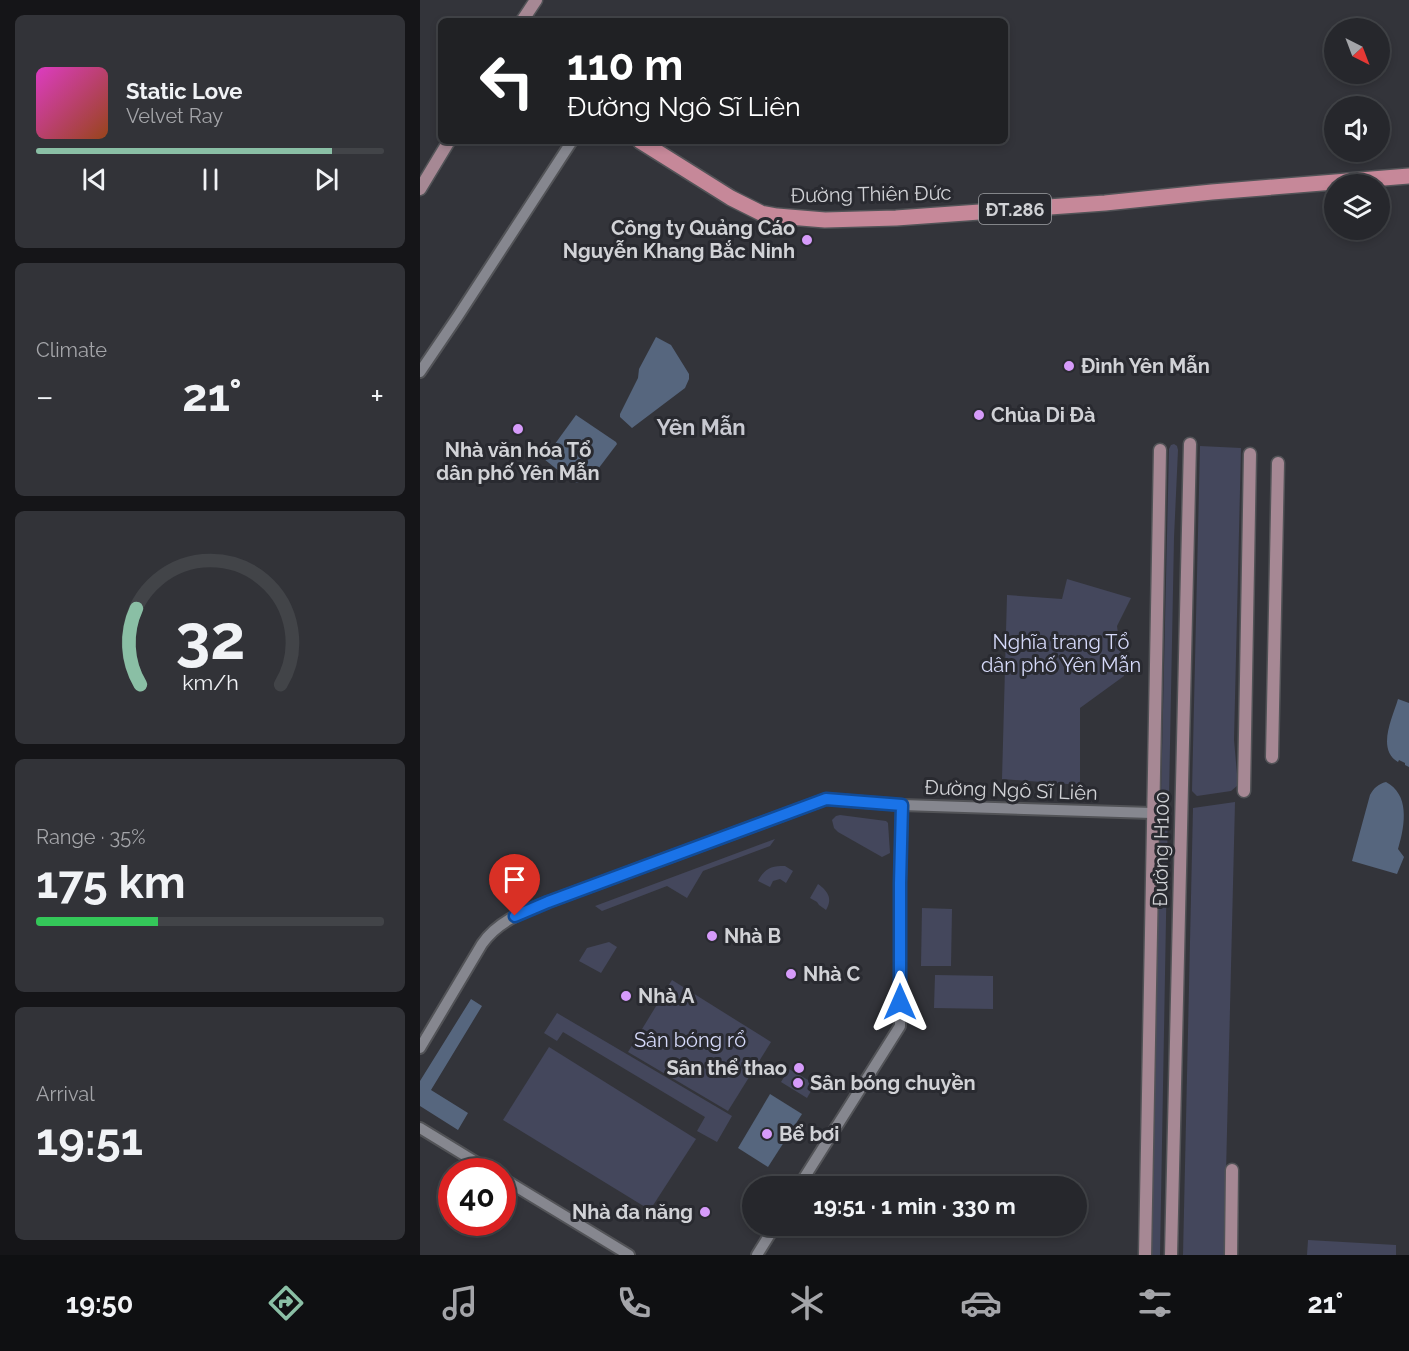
<!DOCTYPE html>
<meta charset="utf-8">
<style>
body{margin:0;font-family:Raleway,sans-serif;background:#323338;color:#f1f3f6;height:100vh;display:flex;flex-direction:column;font-size:22px;white-space:nowrap}
*{box-sizing:border-box;margin:0}
p{font-size:20px;color:#a4a5a9}
.icon{flex:none;width:33px;height:33px;fill:none;stroke:currentColor;stroke-width:2;stroke-linecap:round;stroke-linejoin:round}
.map{position:relative;flex:1;overflow:hidden}
.drawer{display:flex;flex-direction:column;gap:15px;padding:15px;background:#151518;width:420px}
.drawer>*{flex:none}
.top-card{position:absolute;left:18px;top:18px;width:570px;height:126px;border-radius:9px;box-shadow:0 3px 9px #0003,0 0 0 2px #424448;background:#202124;color:#fff;overflow:hidden}
.needle{width:39px;rotate:138deg}
.tools{position:absolute;left:904px;top:18px;display:grid;gap:12px}
.tools a{display:grid;place-items:center;width:66px;height:66px;border-radius:50%;background:#26272c;box-shadow:0 3px 9px #0003,0 0 0 2px #424448;font-size:30px}
.speed{position:absolute;left:18px;top:1158px;display:flex;gap:12px;font-size:30px;font-weight:700;text-align:center}
.speed>*{display:grid;place-content:center;width:78px;height:78px;border-radius:50%;background:#26272c;box-shadow:0 3px 9px #0003,0 0 0 2px #424448;line-height:1}
.speed .limit{border:9px solid #d22;background:#fff;color:#111}
.pin{position:absolute;display:grid;place-items:center;width:51px;height:51px;color:#fff;margin:-62px -26px;border-radius:50% 50% 50% 0;rotate:-45deg;box-shadow:0 0 6px #0007}
.pin .icon{rotate:45deg}
.me{position:absolute;width:66px;margin:-33px;rotate:0deg;stroke-linejoin:round;filter:drop-shadow(0 0 4px #0008)}
.turn{display:flex;align-items:center;gap:21px;height:126px;padding:0 30px;font-size:27px}
.turn .icon{width:78px;height:78px;stroke-width:2.5}
.turn b{display:block;font-size:42px;line-height:51px}
.big{font-size:45px;font-weight:700;line-height:1.1}
.drawer .card{flex:1;display:flex;flex-direction:column;justify-content:center;gap:9px;min-width:0;padding:0 21px;border-radius:9px;background:#323338}
.drawer .dial{align-items:center;gap:0}
.dial svg{height:156px;overflow:visible;fill:none;stroke:#424448;stroke-width:7;stroke-linecap:round;text-anchor:middle}
.dial text{fill:#f1f3f6;stroke:none}
.song{display:flex;align-items:center;gap:18px}
.cover{width:72px;height:72px;border-radius:9px;background:linear-gradient(135deg,hsl(310 70% 55%),hsl(20 70% 35%))}
.played{height:6px;border-radius:3px;background:linear-gradient(90deg,#8abfa5 85%,#424448 85%)}
.keys{display:flex;justify-content:space-around;direction:ltr}
.heat{display:flex;justify-content:space-between;align-items:center;font-size:33px;direction:ltr}
.charge{height:9px;border-radius:4px;background:linear-gradient(90deg,#34c759 35%,#424448 0)}
.trip{position:absolute;left:322px;top:1176px;width:345px;height:60px;border-radius:30px;background:#26272c;box-shadow:0 3px 9px #0003,0 0 0 2px #424448;font-weight:700;line-height:60px;text-align:center}
.tab-bar{display:flex;height:96px;justify-content:space-around;align-items:center;background:#0f1012;color:#a4a5a9}
.tab-bar .icon{width:42px;height:42px}
.tab-bar .active{color:#8abfa5}
.tab-bar b{font-size:27px;color:#f1f3f6}
main{display:flex;flex:1;min-height:0}
.map>svg:first-child{display:block}
.green{fill:#44475c}
.water{fill:#56667e}
.lines{fill:none;stroke-linecap:round;stroke-linejoin:round}
.tertiary-casing{stroke:#525357;stroke-width:14}
.secondary-casing{stroke:#525357;stroke-width:15}
.primary-casing{stroke:#525357;stroke-width:18}
.tertiary{stroke:#86878f;stroke-width:10}
.secondary{stroke:#a68894;stroke-width:12}
.primary{stroke:#c68899;stroke-width:15}
.route-casing{stroke:#114b97;stroke-width:15}
.route{stroke:#1a73e8;stroke-width:10}
.poi-dot{fill:#d69bfa;stroke:#292a30;stroke-width:2}
.labels{text-anchor:middle;dominant-baseline:central;stroke-width:6;stroke-linejoin:round;paint-order:stroke}
.shield{fill:#292a30;stroke:#9fa0a4;stroke-width:1.5}
.shield-label{font-size:18px;font-weight:bold;fill:#d1d2d6}
.street-label{font-size:20px;fill:#d1d2d6;stroke:#292a30}
.poi-label{font-size:20px;font-weight:bold;fill:#d1d2d6;stroke:#292a30;text-anchor:start}
.park-label{font-size:20px;fill:#d6dafa;stroke:#292a30}
.quarter-label{font-size:22px;font-weight:bold;fill:#c8c9d1;stroke:#292a30}
</style>
<main>
<section class="drawer">
<div class="card">
<div class="song"><i class="cover"></i><div><b>Static Love</b><p>Velvet Ray</p></div></div>
<div class="played"></div>
<div class="keys"><svg class="icon" aria-label="previous" viewBox="0 0 24 24"><path d="M18 5L8 12l10 7zM5 5v14"/></svg><svg class="icon" aria-label="pause" viewBox="0 0 24 24"><path d="M8 5v14M16 5v14"/></svg><svg class="icon" aria-label="next" viewBox="0 0 24 24"><path d="M6 5l10 7-10 7zM19 5v14"/></svg></div>
</div>
<div class="card"><p>Climate</p>
<div class="heat"><a>−</a><b class="big">21°</b><a>+</a></div>
</div>
<div class="card dial"><svg viewBox="0 0 100 80">
<path d="M14 69A42 42 0 1 1 86 69"/>
<path d="M14 69A42 42 0 0 1 12 30" stroke="#8abfa5"/>
<text x="50" y="56" font-size="32" font-weight="700">32</text>
<text x="50" y="72" font-size="11">km/h</text>
</svg></div>
<div class="card"><p>Range · 35%</p><b class="big">175 km</b><div class="charge"></div></div>
<div class="card"><p>Arrival</p><b class="big">19:51</b></div>
</section>
<div class="map">
<svg width="989" height="1255" viewBox="0 0 989 1255">
<rect width="100%" height="100%" fill="#33343a"/>
<g class="green">
<path d="M754,444L757,446L758,450L754,538L749,797L747,801L745,802L742,801L741,797L749,449L751,445Z"/>
<path d="M780,446L821,448L814,740L818,785L811,791L777,796L772,791Z"/>
<path d="M647,579L711,598L697,626L704,676L660,708V785L582,779L587,595L642,599Z"/>
<path d="M815,802L804,1255H763L773,808Z"/>
<path d="M746,808L748,813L747,863L740,1255H731L740,817L742,811Z"/>
<path d="M420,815L466,821L468,823L470,853L462,857L418,832L414,828L412,820L416,816Z"/>
<path d="M355,839L350,846L283,871L267,898L247,886L182,911L175,906Z"/>
<path d="M365,866L373,871L366,883L360,879L353,881L350,887L338,881C345,868 351,866 365,866Z"/>
<path d="M398,884C408,891 413,899 406,910L399,905L397,902L390,898Z"/>
<path d="M502,908L532,909L531,966H501Z"/>
<path d="M189,942L197,947L181,973L159,961L167,948Z"/>
<path d="M515,975L573,976V1009L514,1008Z"/>
<path d="M252,980L351,1042L308,1111L208,1052Z"/>
<path d="M137,1013L312,1116L297,1142L277,1131L285,1117L143,1032L137,1041L124,1033Z"/>
<path d="M129,1047L276,1139L230,1210L83,1120Z"/>
<path d="M369,1069L395,1084L387,1098L361,1082Z"/>
<path d="M888,1240L976,1245V1255H887Z"/>
</g>
<g class="water">
<path d="M236,337L251,345L269,374V379L265,388L212,428L200,417V414L218,378L219,369Z"/>
<path d="M156,415L196,442L197,444L172,477L168,481L154,483L124,459Z"/>
<path d="M978,699L989,703V767L985,765V763L979,760L978,762C956,749 973,717 978,699Z"/>
<path d="M966,782C989,794 986,823 978,849L984,857L977,874L932,861L950,795C954,788 958,784 966,782Z"/>
<path d="M51,999L62,1006L11,1090L48,1113L38,1130L0,1106V1081Z"/>
<path d="M350,1094L382,1114L348,1167L318,1148Z"/>
</g>
<g class="lines">
<g class="tertiary-casing">
<g id="tertiary">
<path d="M0,372L38,316L152,141"/>
<path d="M0,1048L62,944C78,921 103,912 128,902L406,799L482,805L732,813"/>
<path d="M0,1128L72,1172"/>
<path d="M82,1178L209,1255"/>
<path d="M379,1186L480,1026V883L482,805"/>
<path d="M337,1255L355,1226"/>
</g>
</g>
<g class="secondary-casing">
<g id="secondary">
<path d="M102,21L116,0"/>
<path d="M0,189L29,141"/>
<path d="M852,757L858,463"/>
<path d="M824,791L830,454"/>
<path d="M725,1255L740,450"/>
<path d="M751,1255L770,444"/>
<path d="M811,1255L812,1170"/>
</g>
</g>
<g class="primary-casing">
<path id="primary" d="M220,141L311,198L341,213L357,216L405,220L476,218L685,203L792,192L989,176"/>
</g>
<use href="#tertiary" class="tertiary"/>
<use href="#secondary" class="secondary"/>
<use href="#primary" class="primary"/>
</g>
<g class="lines">
<g class="route-casing">
<path id="route" d="M95,916L128,902L406,799L482,805L480,883V1002"/>
</g>
<use href="#route" class="route"/>
</g>
<g class="poi-dot">
<circle cx="387" cy="240" r="6"/>
<circle cx="649" cy="366" r="6"/>
<circle cx="559" cy="415" r="6"/>
<circle cx="98" cy="429" r="6"/>
<circle cx="292" cy="936" r="6"/>
<circle cx="371" cy="974" r="6"/>
<circle cx="206" cy="996" r="6"/>
<circle cx="379" cy="1068" r="6"/>
<circle cx="378" cy="1083" r="6"/>
<circle cx="347" cy="1134" r="6"/>
<circle cx="285" cy="1212" r="6"/>
</g>
<g class="labels">
<rect class="shield" x="559" y="194" width="72" height="30" rx="4.5"/>
<g class="shield-label">
<text x="595" y="209">ĐT.286</text>
</g>
<g class="street-label">
<text transform="translate(451 194) rotate(-1)">Đường Thiên Đức</text>
<text transform="translate(591 790) rotate(2)">Đường Ngô Sĩ Liên</text>
<text transform="translate(741 849) rotate(-89)">Đường H100</text>
</g>
<g class="poi-label">
<text x="375" y="228" text-anchor="end">Công ty Quảng Cáo<tspan x="375" dy="23">Nguyễn Khang Bắc Ninh</tspan></text>
<text x="661" y="366">Đình Yên Mẫn</text>
<text x="571" y="415">Chùa Di Đà</text>
<text x="98" y="450" text-anchor="middle">Nhà văn hóa Tổ<tspan x="98" dy="23">dân phố Yên Mẫn</tspan></text>
<text x="304" y="936">Nhà B</text>
<text x="383" y="974">Nhà C</text>
<text x="218" y="996">Nhà A</text>
<text x="367" y="1068" text-anchor="end">Sân thể thao</text>
<text x="390" y="1083">Sân bóng chuyền</text>
<text x="359" y="1134">Bể bơi</text>
<text x="273" y="1212" text-anchor="end">Nhà đa năng</text>
</g>
<g class="park-label">
<text x="641" y="642">Nghĩa trang Tổ<tspan x="641" dy="23">dân phố Yên Mẫn</tspan></text>
<text x="270" y="1040">Sân bóng rổ</text>
</g>
<g class="quarter-label">
<text x="281" y="427">Yên Mẫn</text>
</g>
</g>
</svg>
<div class="tools">
<a><svg class="needle" viewBox="-14 -14 28 28"><path d="M0-13l5 13h-10z" fill="#e53935"/><path d="M0 13l5-13h-10z" fill="#a4a5a9"/></svg></a>
<a><svg class="icon" aria-label="sound" viewBox="0 0 24 24"><path d="M4 9h4l5-4v14l-5-4H4zM17 9q2 3 0 6"/></svg></a>
<a><svg class="icon" aria-label="layers" viewBox="0 0 24 24"><path d="M12 4l9 5-9 5-9-5zM3 14l9 5 9-5"/></svg></a>
</div>
<div class="speed"><div class="limit">40</div></div>
<div class="pin" style="left:95px;top:916px;background:#d93025"><svg class="icon" aria-label="arrive" viewBox="0 0 24 24"><path d="M6 21V4h12l-3 4 3 4H6"/></svg></div>
<svg class="me" style="left:480px;top:1002px" viewBox="-20 -20 40 40"><path d="M0-17L14 15 0 8-14 15z" fill="#1a73e8" stroke="#fff" stroke-width="4"/></svg>
<div class="trip">19:51 · 1 min · 330 m</div>
<div class="top-card">
<div class="turn"><svg class="icon" aria-label="left" viewBox="0 0 24 24"><path d="M17 20v-9H6M10 6l-5 5 5 5"/></svg><div><b>110 m</b>Đường Ngô Sĩ Liên</div></div>
</div>
</div>
</main>
<nav class="tab-bar">
<b>19:50</b>
<svg class="icon active" aria-label="directions" viewBox="0 0 24 24"><path d="M12 3l9 9-9 9-9-9zM9 14v-3h6M13 9l2 2-2 2"/></svg>
<svg class="icon" aria-label="music" viewBox="0 0 24 24"><path d="M9 18V5l10-2v13"/><circle cx="6" cy="18" r="3"/><circle cx="16" cy="16" r="3"/></svg>
<svg class="icon" aria-label="phone" viewBox="0 0 24 24"><path d="M5 4h4l2 5-3 2q2 4 5 5l2-3 5 2v4C11 20 4 13 5 4z"/></svg>
<svg class="icon" aria-label="climate" viewBox="0 0 24 24"><path d="M12 3v18M4 7l16 10M4 17L20 7"/></svg>
<svg class="icon" aria-label="car" viewBox="0 0 24 24"><path d="M5 17H2v-5l4-1 3-4h7l3 4 3 1v5h-3M9 17h6M6 11h13"/><circle cx="7" cy="17" r="2"/><circle cx="17" cy="17" r="2"/></svg>
<svg class="icon" aria-label="filters" viewBox="0 0 24 24"><path d="M4 7h16M4 17h16"/><circle cx="9" cy="7" r="2"/><circle cx="15" cy="17" r="2"/></svg>
<b>21°</b>
</nav>
